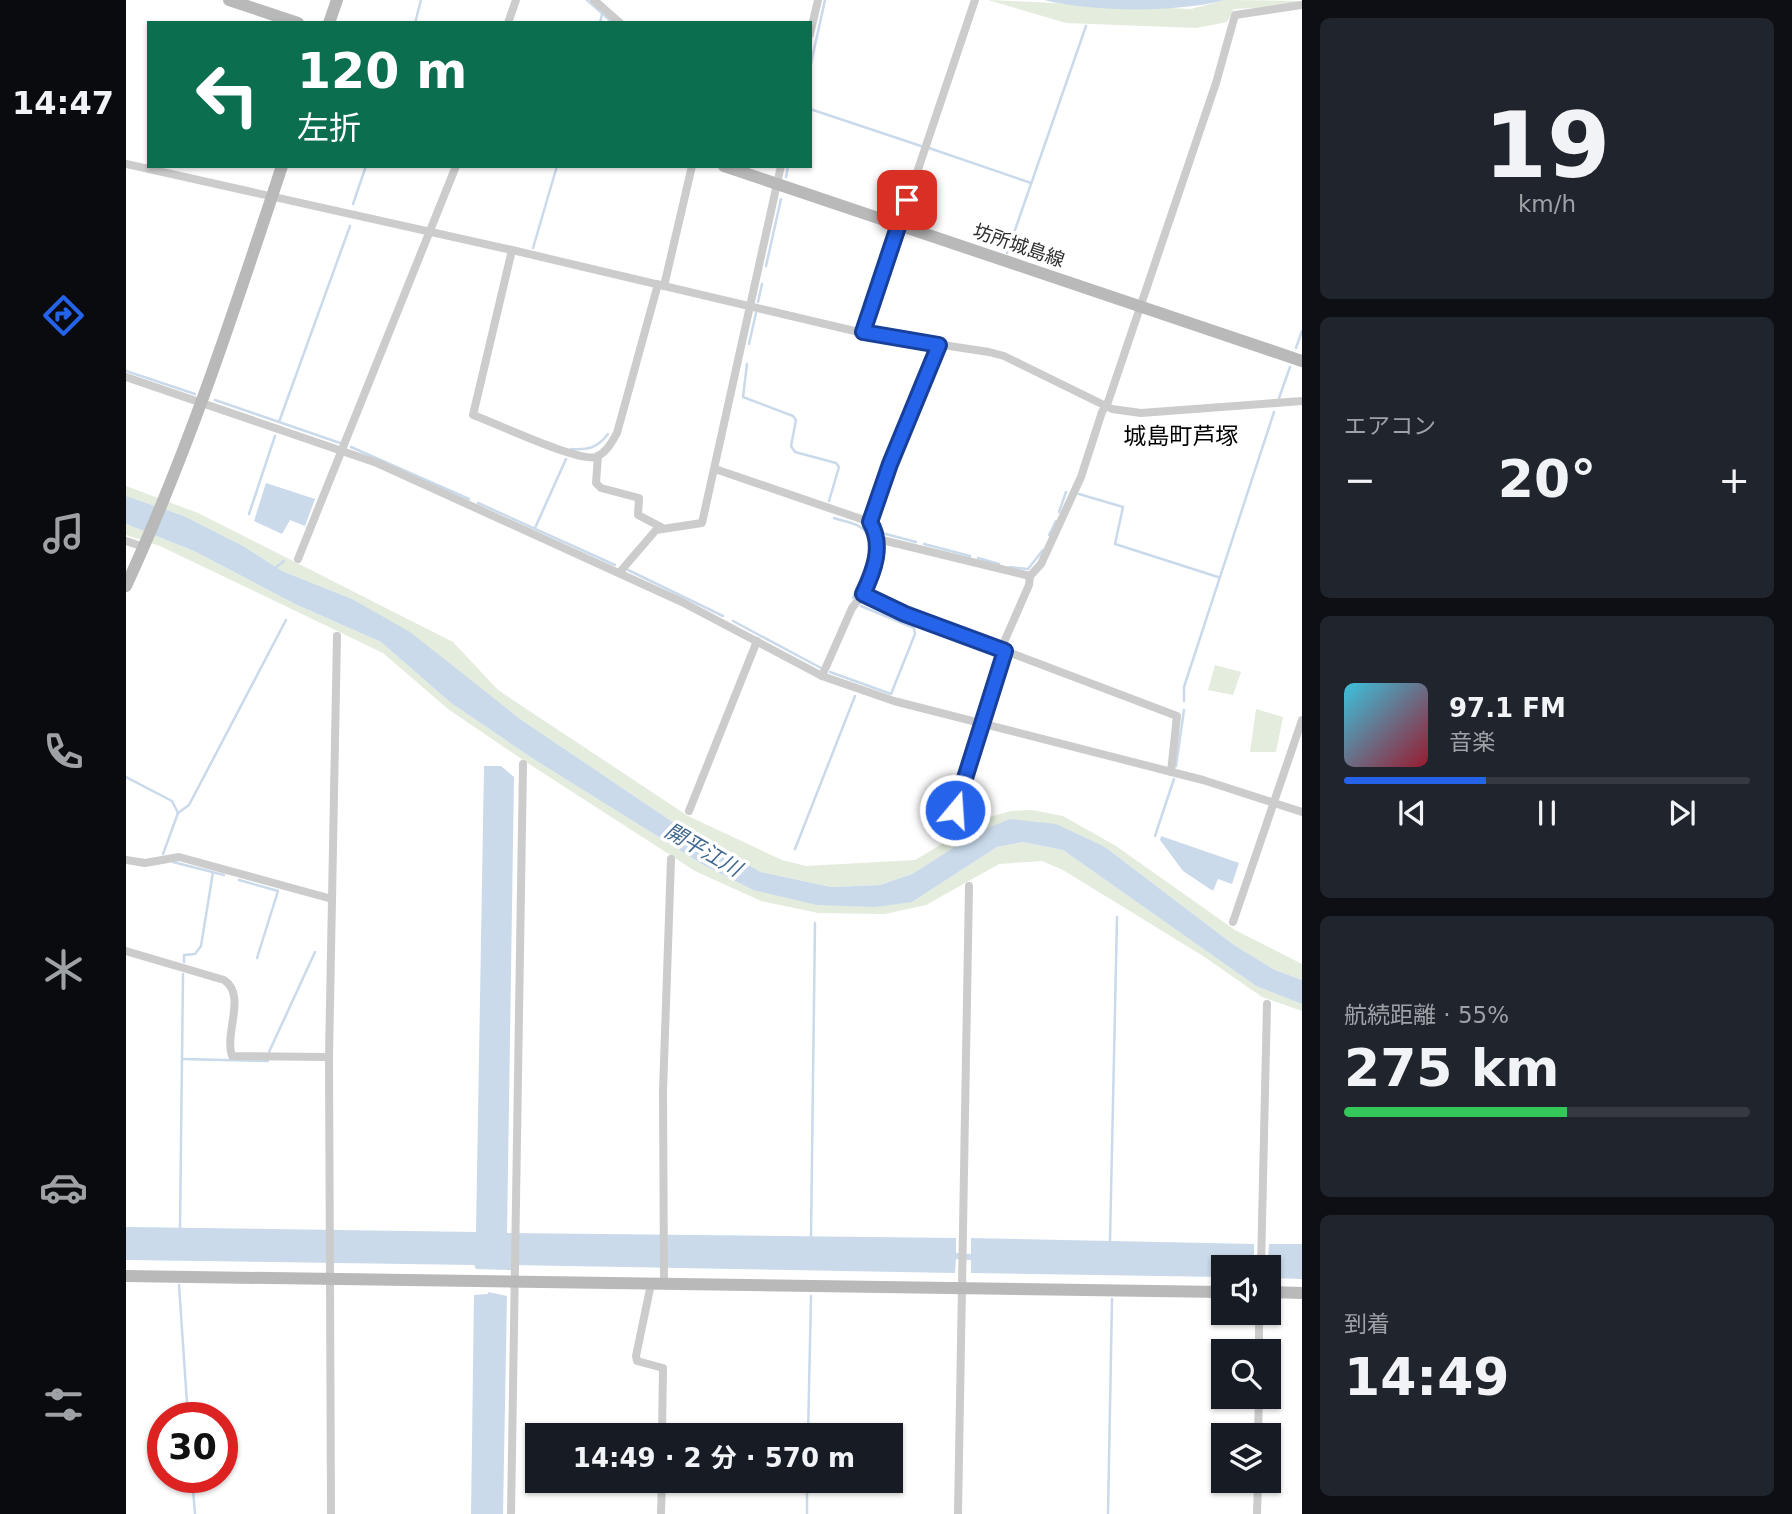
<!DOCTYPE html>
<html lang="ja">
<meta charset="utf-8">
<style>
body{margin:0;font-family:"DejaVu Sans","Noto Sans JP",sans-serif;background:#20242c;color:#f1f3f6;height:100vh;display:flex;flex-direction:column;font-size:26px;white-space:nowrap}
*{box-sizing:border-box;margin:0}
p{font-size:23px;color:#9ea1a6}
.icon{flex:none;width:38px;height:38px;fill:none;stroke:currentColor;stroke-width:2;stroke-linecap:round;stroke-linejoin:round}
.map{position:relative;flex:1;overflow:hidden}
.details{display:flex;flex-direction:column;gap:18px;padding:18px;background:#0d0f14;width:490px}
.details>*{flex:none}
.guide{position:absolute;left:21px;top:21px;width:665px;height:147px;border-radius:0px;box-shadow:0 2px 5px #0004;background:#0b6e4f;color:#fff;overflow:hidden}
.buttons{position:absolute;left:1085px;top:1255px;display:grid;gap:14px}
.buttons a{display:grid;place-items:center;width:70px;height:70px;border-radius:0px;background:#171b24;box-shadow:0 2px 5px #0004;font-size:35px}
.speed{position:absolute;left:21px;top:1402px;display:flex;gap:14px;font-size:35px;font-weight:700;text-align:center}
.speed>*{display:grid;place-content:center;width:91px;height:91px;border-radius:50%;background:#171b24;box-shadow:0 2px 5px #0004;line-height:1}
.speed .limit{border:10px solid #d22;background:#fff;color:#111}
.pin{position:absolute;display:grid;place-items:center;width:60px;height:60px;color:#fff;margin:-30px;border-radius:14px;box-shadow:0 4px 10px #0006}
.me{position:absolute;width:77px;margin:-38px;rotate:18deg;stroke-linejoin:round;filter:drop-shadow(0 0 5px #0008)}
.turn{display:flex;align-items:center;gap:24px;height:147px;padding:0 35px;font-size:32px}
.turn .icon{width:91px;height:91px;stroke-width:2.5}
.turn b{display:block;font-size:49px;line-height:60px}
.big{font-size:52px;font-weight:700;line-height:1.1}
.details .card{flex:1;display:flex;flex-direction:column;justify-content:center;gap:10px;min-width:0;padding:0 24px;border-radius:10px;background:#20242c}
.details .dial{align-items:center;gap:0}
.dial b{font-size:91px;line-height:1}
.song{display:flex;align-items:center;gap:21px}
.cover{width:84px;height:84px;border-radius:10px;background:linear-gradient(135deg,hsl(190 70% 55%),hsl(350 70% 35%))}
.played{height:7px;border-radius:4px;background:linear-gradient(90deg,#2563eb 35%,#363941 35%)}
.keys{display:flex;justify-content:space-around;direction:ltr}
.heat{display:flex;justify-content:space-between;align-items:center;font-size:38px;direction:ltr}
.charge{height:10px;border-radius:5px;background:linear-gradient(90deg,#34c759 55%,#363941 0)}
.trip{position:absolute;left:399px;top:1423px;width:378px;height:70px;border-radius:0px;background:#171b24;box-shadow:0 2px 5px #0004;font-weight:700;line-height:70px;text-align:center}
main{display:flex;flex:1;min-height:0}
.dock{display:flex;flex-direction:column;width:126px;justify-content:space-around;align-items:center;background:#090b0e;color:#9ea1a6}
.dock .icon{width:49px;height:49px}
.dock .selected{color:#2563eb}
.dock b{font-size:32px;color:#f1f3f6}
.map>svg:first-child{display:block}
.green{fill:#e3ecdd}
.water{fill:#cadaeb}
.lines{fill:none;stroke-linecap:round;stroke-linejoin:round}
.stream{stroke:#cadaeb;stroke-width:2.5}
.street{stroke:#ccc;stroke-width:8}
.secondary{stroke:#b9b9b9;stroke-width:12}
.route-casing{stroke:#184099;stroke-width:18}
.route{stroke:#2563eb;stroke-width:12}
.labels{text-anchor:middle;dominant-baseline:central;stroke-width:7;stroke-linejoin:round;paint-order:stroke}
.street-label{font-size:19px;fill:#2f2f2f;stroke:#fff}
.water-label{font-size:21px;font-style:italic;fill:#3f678f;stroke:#fff}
.quarter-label{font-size:23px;fill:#000;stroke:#fff}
</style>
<main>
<nav class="dock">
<b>14:47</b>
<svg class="icon selected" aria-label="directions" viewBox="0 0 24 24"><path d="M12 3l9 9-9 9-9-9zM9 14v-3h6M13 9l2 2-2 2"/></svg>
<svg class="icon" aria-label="music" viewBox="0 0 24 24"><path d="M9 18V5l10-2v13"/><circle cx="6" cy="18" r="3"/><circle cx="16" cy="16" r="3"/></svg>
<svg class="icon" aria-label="phone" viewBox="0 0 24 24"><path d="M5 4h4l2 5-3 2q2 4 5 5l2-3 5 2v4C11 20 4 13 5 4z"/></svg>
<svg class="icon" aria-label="climate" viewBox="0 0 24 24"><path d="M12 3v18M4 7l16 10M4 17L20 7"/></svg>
<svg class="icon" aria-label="car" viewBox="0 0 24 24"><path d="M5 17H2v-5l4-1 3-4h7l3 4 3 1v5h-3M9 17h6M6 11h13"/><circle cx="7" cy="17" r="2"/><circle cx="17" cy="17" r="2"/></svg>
<svg class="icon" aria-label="filters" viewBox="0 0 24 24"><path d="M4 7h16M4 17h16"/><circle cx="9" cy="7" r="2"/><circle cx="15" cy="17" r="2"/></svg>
</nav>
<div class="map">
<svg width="1176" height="1514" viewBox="0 0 1176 1514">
<rect width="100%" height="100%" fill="#fff"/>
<g class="green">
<path d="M862,0L1065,9L1099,0L1176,1L1163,6L1108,9L1101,22L1070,28L940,23Z"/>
<path d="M0,486L72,513L327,642L372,690L562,816L656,860L680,866L789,860L860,818L885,811L906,810L937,816L990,846L1109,930L1176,964V980L1149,970L1108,945L979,847L854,831L786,874L754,885L705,887L635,872L557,829L394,719L340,677L226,599L156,571L117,546L58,516L0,496Z"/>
<path d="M0,524L68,551L169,604L255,642L325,703L409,760L576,864L627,890L786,902L871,847L897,842L937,850L1130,986L1176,1004V1011L1136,997L1077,956L937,870L916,861L873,864L800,905L759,914L692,913L635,901L569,871L400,762L322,709L257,653L34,546L0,535Z"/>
<path d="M1089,665L1115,672L1107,695L1082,690Z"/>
<path d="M1130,709L1157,717L1150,752H1124Z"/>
</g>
<g class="water">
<path d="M918,0H1099C1050,13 968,12 918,0Z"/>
<path d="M140,483L189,499L179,526L164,520L156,534L128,521Z"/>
<path d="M0,496L58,516L117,546L156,571L226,599L284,632L394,719L557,829L635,872L705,887L754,885L786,874L854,831L884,819L930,824L979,847L1108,945L1149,970L1176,980V1004L1130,986L937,850L897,842L871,847L786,902L749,907L691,905L627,890L576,864L409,760L325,703L255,642L169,604L68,551L0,524Z"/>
<path d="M358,766H375L388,777L381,1233L830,1238V1253L845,1254V1238L1128,1244V1257L1142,1258L1143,1244H1176V1279L1143,1278L1142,1266L1097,1267V1277L845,1273V1260L830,1259L829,1273L385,1265V1270L350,1269L348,1265L0,1260V1227L350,1232Z"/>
<path d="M1035,836L1113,863L1106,884L1092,879L1087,891L1057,871L1034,840Z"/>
<path d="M362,1292L381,1296L377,1514H345L348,1295L362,1294Z"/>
</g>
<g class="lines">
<g class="stream">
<path d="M461,0L487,23"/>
<path d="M289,23L295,0"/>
<path d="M474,23L476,14"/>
<path d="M684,68L699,0"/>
<path d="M684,109L795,146"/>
<path d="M803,148L905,183"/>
<path d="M660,177L662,166"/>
<path d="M227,204L240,166"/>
<path d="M407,248L431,166"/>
<path d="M881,253L960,26"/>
<path d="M640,266L655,199"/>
<path d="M632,302L636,284"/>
<path d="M623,344L630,313"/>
<path d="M1170,348L1176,331"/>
<path d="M621,364L617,397L667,416L670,420L665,446L669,452L710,463L713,467L703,501"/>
<path d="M0,371L69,394"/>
<path d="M1153,398L1164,367"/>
<path d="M89,400L214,443"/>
<path d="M153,422L224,226"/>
<path d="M225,447L343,499"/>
<path d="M445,449C463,450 471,448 482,434"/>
<path d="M953,494L997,507L989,544L1092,577"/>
<path d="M352,503L489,565"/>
<path d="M933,512L940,492"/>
<path d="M123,514L149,436"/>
<path d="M708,518C716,521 727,522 734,527C757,541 733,580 727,598"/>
<path d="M409,528L440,459"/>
<path d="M756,533L790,542"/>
<path d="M923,535L930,521"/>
<path d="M798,544L844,556"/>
<path d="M852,558L873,564"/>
<path d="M884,567L902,569L917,550"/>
<path d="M149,568L158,561"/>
<path d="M502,570L597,616"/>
<path d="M607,621L695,668"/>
<path d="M704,672L765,694L789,634L788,628L735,606"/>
<path d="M1058,701V687L1148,412"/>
<path d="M1050,766L1058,710"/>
<path d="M0,777L46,801L52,813L37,854"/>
<path d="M52,813L63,805L160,620"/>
<path d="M1029,836L1048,779"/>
<path d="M669,849L729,696"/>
<path d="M47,862L98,875"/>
<path d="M113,880L152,891L131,958"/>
<path d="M58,962V955L69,954L75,946L87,872"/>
<path d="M143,1052L189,952"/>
<path d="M56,1059L142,1061"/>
<path d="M54,1228L57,974"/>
<path d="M685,1237L689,923"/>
<path d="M984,1241L991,917"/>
<path d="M53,1285L62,1418"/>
<path d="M682,1435L685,1296"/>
<path d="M66,1477L69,1514"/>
<path d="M681,1514V1480"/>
<path d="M982,1514L986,1299"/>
</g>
<g class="street">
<path d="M468,0L494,23"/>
<path d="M382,23L390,0"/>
<path d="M684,34L692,0"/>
<path d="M0,164L386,250L737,333L863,352L878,356L986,409L1015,413L1176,401"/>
<path d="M386,250L347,415C370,423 451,462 470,457C480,453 486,442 491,433L532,284"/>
<path d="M538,286L566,166"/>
<path d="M737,333L849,0"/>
<path d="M0,377L251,463L556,602L696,676L768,701L1077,780L1176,812"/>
<path d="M472,456L470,483L475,488L513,498L512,515L535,527"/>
<path d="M589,469L744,522C757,545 748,571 737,594L745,600L1051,716L1045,772"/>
<path d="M744,522L764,464L813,345"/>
<path d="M752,539L904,576"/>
<path d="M0,541L18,547"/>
<path d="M172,559L330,166"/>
<path d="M493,573L530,530L576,523L655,166"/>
<path d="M875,649L903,585L904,576L915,564L955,477L976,412L982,402L1090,83L1109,15L1176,5"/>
<path d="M696,676L726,608L737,594"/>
<path d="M829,810L879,651"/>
<path d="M563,811L631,641"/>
<path d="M0,860L19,863L53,857L206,899"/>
<path d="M1107,922L1176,720"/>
<path d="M0,951L98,980C121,995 98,1033 106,1056L203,1057"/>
<path d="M1135,1267L1141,1004"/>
<path d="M525,1284L510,1356L511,1361L537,1368L536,1435"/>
<path d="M538,1284L537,1091L545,859"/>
<path d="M1133,1351V1312"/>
<path d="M1132,1435L1133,1396"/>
<path d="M205,1514L203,1057L211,636"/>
<path d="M385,1514L397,764"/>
<path d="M535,1514L536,1480"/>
<path d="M832,1514L843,886"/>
<path d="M1131,1514L1132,1480"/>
</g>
<g class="secondary">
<path d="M103,0L172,23"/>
<path d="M203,23L211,0"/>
<path d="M598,166L1176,361"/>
<path d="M0,586C63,450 109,308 156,166"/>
<path d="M0,1276L1097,1292"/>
<path d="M1143,1292L1176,1293"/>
</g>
</g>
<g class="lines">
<g class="route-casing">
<path id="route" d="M781,200L737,332L813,345L764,464L744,522C758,545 748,571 737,594L779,614L879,651L829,810"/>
</g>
<use href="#route" class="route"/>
</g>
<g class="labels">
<g class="street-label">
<text transform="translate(893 245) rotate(19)">坊所城島線</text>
</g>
<g class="water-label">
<text transform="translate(577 850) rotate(30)">開平江川</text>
</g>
<g class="quarter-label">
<text x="1055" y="436">城島町芦塚</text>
</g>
</g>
</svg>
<div class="buttons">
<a><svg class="icon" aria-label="sound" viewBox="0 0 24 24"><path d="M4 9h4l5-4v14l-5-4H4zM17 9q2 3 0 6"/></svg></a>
<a><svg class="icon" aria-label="search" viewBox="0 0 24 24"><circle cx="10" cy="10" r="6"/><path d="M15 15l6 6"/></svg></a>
<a><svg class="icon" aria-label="layers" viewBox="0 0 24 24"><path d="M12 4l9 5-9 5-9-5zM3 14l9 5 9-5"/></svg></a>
</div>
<div class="speed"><div class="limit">30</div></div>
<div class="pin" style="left:781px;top:200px;background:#d93025"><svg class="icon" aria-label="arrive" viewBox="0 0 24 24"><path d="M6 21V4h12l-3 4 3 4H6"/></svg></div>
<svg class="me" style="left:829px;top:810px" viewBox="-20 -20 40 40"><circle r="17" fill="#2563eb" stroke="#fff" stroke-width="3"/><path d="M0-11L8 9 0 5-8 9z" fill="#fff"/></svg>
<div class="trip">14:49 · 2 分 · 570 m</div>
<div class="guide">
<div class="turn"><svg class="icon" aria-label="left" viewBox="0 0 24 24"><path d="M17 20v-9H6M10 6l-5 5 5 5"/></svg><div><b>120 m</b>左折</div></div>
</div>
</div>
<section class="details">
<div class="card dial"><b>19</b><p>km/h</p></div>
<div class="card"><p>エアコン</p>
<div class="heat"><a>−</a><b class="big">20°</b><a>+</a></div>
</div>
<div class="card">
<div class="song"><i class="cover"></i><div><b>97.1 FM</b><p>音楽</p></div></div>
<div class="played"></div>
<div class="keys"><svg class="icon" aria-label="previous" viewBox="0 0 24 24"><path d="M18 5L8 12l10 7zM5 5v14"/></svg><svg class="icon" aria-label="pause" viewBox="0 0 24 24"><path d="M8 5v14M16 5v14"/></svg><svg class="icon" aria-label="next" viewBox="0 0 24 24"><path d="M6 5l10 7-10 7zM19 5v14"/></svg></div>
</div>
<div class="card"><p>航続距離 · 55%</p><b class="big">275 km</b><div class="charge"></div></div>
<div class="card"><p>到着</p><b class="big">14:49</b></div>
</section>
</main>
